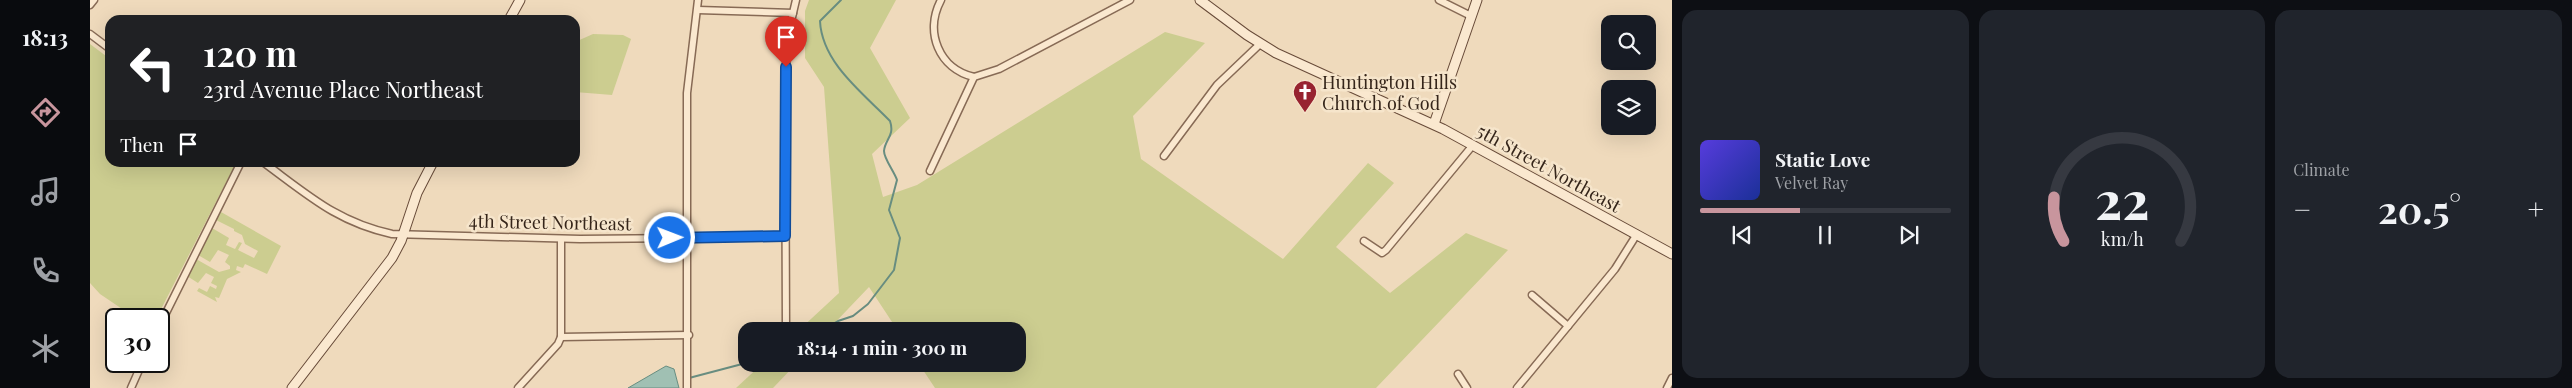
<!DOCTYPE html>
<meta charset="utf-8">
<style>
body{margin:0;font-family:"Playfair Display",serif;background:#20242c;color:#f1f3f6;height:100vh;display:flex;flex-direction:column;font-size:19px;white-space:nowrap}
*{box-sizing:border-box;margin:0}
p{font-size:16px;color:#9ea1a6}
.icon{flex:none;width:28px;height:28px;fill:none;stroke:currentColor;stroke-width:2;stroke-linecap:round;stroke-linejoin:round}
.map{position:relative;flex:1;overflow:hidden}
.details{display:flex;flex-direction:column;gap:10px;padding:10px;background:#0d0f14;width:900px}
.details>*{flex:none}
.hud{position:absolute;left:15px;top:15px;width:475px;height:152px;border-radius:15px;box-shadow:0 5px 20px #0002;background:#202124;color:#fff;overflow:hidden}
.buttons{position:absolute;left:1511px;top:15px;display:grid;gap:10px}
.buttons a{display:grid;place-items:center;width:55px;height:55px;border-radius:10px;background:#171b24;box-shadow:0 5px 20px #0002;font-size:25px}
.speed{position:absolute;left:15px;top:308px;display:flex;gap:10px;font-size:25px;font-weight:700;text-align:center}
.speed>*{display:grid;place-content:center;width:65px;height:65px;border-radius:50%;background:#171b24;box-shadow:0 5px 20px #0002;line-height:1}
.speed .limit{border:2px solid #111;border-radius:8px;background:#fff;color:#111}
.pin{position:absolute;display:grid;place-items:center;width:42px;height:42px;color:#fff;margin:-51px -21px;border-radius:50% 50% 50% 0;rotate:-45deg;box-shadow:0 0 5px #0007}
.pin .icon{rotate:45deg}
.me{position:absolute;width:55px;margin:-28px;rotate:89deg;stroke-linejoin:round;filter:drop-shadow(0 0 4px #0008)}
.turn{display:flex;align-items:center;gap:18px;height:105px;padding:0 15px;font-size:22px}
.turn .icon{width:65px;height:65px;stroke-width:2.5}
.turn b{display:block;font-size:35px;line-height:42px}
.then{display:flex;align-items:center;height:48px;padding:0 15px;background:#0003;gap:10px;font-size:19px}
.big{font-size:38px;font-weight:700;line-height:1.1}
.details .tile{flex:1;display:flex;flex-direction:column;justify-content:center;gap:8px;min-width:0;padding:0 18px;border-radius:15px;background:#20242c}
.details .dial{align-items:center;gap:0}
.dial svg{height:130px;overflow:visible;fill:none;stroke:#363941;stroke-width:7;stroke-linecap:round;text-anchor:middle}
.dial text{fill:#f1f3f6;stroke:none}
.song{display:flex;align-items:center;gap:15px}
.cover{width:60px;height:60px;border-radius:8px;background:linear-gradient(135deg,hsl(250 70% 55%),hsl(230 70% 35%))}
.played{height:5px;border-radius:2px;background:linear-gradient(90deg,#c8959d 40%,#363941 40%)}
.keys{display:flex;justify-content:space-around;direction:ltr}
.heat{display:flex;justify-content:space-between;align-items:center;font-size:28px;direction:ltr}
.details .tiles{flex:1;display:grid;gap:10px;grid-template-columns:repeat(3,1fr)}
.trip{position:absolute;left:648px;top:322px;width:288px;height:50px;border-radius:15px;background:#171b24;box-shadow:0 5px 20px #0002;font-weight:700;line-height:50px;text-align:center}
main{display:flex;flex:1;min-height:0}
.tab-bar{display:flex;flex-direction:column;width:90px;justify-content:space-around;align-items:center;background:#090b0e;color:#9ea1a6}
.tab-bar .icon{width:35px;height:35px}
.tab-bar .selected{color:#c8959d}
.tab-bar b{font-size:22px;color:#f1f3f6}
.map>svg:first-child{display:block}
.green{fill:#cccd90}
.water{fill:#a0c0b3;stroke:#688d80}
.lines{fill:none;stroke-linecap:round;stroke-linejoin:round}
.stream{stroke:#688d80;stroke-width:2}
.street-casing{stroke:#876a55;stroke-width:9}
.secondary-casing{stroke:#684b39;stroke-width:11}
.street{stroke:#fae8cf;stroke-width:6}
.secondary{stroke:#fae8cf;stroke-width:9}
.route-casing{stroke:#114b97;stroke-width:12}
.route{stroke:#1a73e8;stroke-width:9}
.labels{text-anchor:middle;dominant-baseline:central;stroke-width:5;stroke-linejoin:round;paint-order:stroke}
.poi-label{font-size:18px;fill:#35251a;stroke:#f6e5cb;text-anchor:start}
.street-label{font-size:18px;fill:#35251a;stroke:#f6e5cb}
</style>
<main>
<nav class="tab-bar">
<b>18:13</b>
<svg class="icon selected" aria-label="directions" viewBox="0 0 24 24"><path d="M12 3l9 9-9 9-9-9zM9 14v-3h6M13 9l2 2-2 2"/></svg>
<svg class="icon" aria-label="music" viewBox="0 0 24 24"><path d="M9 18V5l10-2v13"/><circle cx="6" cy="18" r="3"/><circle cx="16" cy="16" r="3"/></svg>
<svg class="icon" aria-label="phone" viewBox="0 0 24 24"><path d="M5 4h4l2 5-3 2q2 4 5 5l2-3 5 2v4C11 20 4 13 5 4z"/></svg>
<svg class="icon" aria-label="climate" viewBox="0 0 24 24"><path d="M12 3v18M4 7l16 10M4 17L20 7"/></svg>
</nav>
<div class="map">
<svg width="1582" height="388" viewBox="0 0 1582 388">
<rect width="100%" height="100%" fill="#efdabc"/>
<g class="green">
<path d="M719,0H806L780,48L820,118L782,154L793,197L827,185L1075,32L1115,43L1043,116L1051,159L1193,259L1278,163L1304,183L1246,247L1300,293L1376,233L1418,250L1286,388H845L829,364H926V331H808L779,287L737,331H708L749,293L734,87L715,58V11Z"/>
<path d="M503,34L533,35L541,39L522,95L485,92V42Z"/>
<path d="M0,44L20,59V162L146,163L66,319H47L10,294L0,283Z"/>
<path d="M131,212L191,246L177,274L155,264L153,268L147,266L146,270L151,272L137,279L129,298L125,297L127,302L107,291L109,288L117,292L120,286L126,289L127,286L121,283L124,277L116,273L108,283L97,276L106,259L129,272L140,269V266L135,262L139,255L128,250L120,262L108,255L122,228L139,238L136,245L145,249L149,242L152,243L148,250L164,258L168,251L155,244L152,235L144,231V229L126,220Z"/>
<path d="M672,364H706L683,388H646Z"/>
</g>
<path class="water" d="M576,366L584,369L589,388H538Z"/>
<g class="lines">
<g class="stream">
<path d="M731,331L748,321L763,316L778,304L804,270L810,238L799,210L807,180C804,171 794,159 794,151C795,139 805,136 800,121C773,93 732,63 730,21L751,0"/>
<path d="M599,378L656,363"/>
</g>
<g class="street-casing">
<g id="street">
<path d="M851,0C834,32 849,69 884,77"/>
<path d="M1349,0L1381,16"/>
<path d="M0,5L4,0"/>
<path d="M608,10L703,13"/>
<path d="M0,34L20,49"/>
<path d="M1074,156L1127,85L1170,44"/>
<path d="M173,162C218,195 247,222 302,234L490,239L695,237"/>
<path d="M840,171L884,77L909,69L1040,0"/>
<path d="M1274,241L1292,253L1296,250L1383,145"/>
<path d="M1442,295L1478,326"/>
<path d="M69,327L151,162"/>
<path d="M696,331L695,78L699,30L706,0"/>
<path d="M471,337L599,335"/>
<path d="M1368,374L1377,388"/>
<path d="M41,388L53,361"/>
<path d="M428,388L468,344L471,337V239"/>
<path d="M597,388V93L608,0"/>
<path d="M1427,388L1525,269L1547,234"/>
<path d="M1577,388L1582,378"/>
</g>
</g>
<g class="secondary-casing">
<g id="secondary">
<path d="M1110,0L1157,35L1186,53L1353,129L1582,254"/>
<path d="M419,20L430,0"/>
<path d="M1344,124L1387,0"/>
<path d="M202,388L302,258L311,241L327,193L343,162"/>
</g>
</g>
<use href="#street" class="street"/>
<use href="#secondary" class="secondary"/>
</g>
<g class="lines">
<g class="route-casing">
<path id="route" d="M580,238L695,236L696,67"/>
</g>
<use href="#route" class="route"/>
</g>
<defs>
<g id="church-pin" transform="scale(1.25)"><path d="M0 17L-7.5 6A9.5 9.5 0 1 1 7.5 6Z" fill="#972330" stroke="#f6e5cb"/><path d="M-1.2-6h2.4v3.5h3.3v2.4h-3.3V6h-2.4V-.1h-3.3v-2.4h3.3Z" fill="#fff"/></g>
</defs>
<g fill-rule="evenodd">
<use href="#church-pin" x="1215" y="92"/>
</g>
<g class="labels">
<g class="poi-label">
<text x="1232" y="82">Huntington Hills<tspan x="1232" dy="21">Church of God</tspan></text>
</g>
<g class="street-label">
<text transform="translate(1459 168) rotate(29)">5th Street Northeast</text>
<text transform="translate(460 222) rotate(1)">4th Street Northeast</text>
</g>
</g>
</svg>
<div class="buttons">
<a><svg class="icon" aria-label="search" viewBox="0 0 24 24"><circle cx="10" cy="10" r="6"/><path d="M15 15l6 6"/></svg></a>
<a><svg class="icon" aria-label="layers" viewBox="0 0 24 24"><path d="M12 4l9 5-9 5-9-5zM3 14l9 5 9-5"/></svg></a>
</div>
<div class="speed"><div class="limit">30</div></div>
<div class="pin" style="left:696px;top:67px;background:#d93025"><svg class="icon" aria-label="arrive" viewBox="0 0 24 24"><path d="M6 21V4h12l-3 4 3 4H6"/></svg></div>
<svg class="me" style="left:580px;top:238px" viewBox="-20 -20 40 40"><circle r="17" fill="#1a73e8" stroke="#fff" stroke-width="3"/><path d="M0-11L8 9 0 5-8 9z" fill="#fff"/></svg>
<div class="trip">18:14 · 1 min · 300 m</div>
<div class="hud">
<div class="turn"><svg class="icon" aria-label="left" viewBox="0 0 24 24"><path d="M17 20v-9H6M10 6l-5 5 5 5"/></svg><div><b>120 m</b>23rd Avenue Place Northeast</div></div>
<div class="then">Then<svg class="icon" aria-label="arrive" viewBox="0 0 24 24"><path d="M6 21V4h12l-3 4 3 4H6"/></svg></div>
</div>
</div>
<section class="details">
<div class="tiles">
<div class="tile">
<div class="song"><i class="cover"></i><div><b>Static Love</b><p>Velvet Ray</p></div></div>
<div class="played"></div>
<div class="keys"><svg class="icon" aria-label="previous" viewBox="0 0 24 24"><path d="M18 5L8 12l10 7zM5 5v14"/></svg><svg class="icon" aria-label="pause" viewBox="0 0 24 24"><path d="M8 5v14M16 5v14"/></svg><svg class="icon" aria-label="next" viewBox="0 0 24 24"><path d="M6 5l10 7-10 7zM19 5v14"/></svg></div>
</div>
<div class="tile dial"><svg viewBox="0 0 100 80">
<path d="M14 69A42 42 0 1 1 86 69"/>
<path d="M14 69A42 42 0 0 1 8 42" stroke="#c8959d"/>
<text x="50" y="56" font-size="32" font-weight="700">22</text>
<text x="50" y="72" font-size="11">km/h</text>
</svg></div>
<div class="tile"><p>Climate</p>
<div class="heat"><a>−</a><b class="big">20.5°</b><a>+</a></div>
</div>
</div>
</section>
</main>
